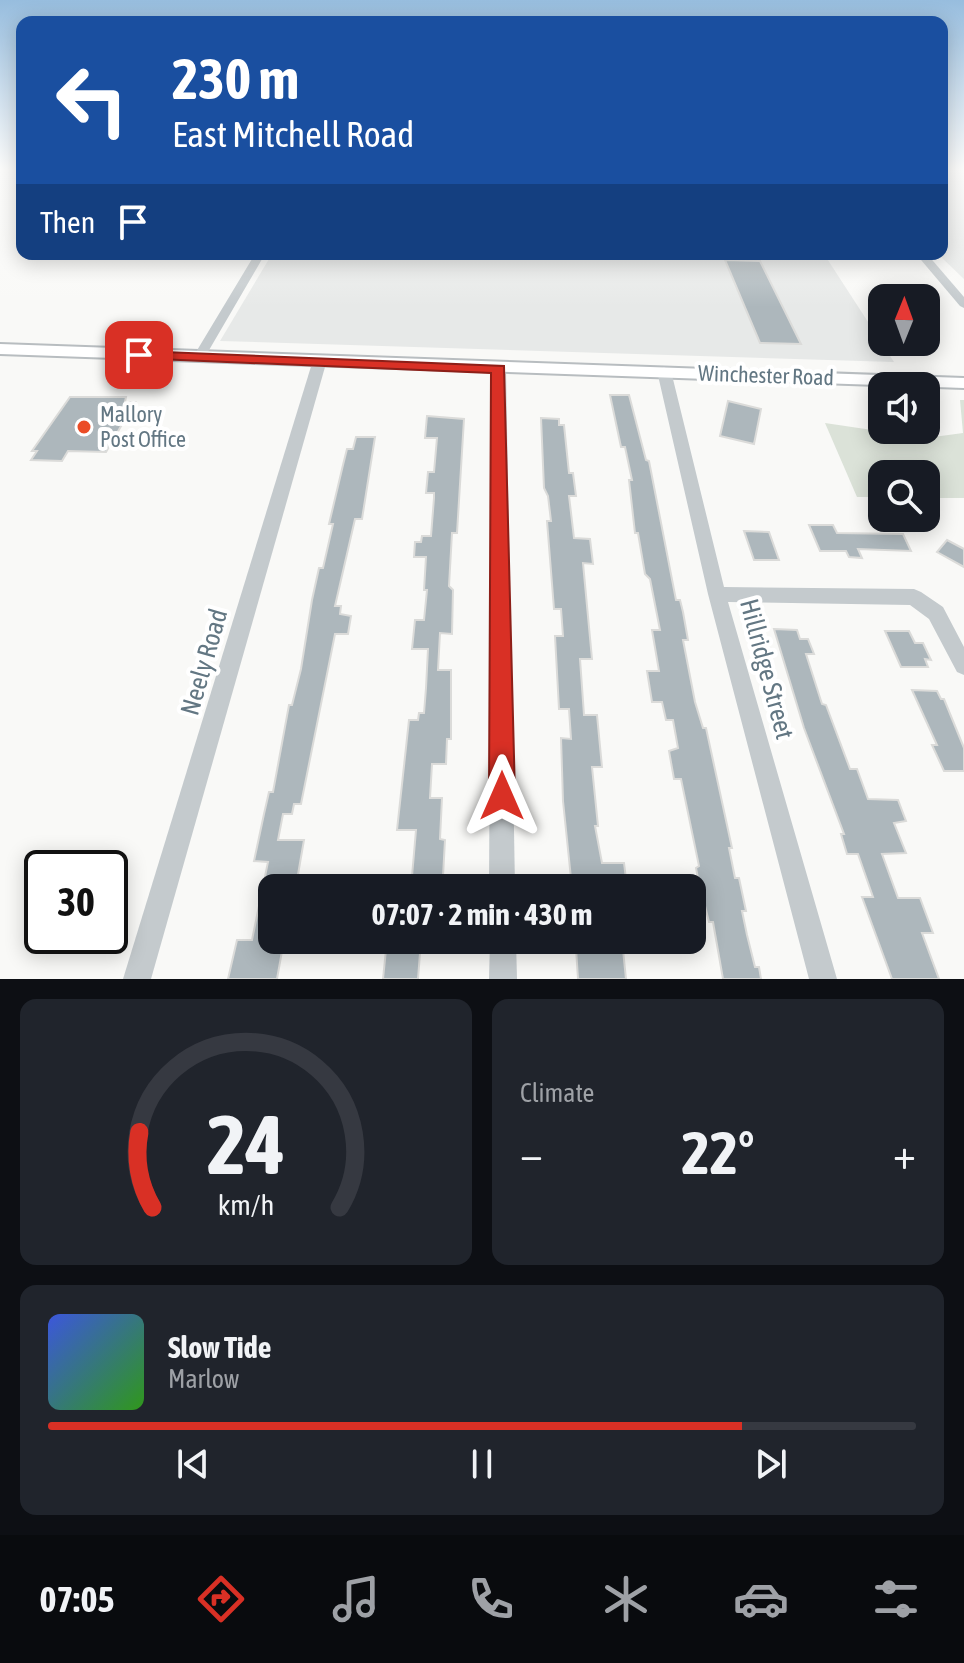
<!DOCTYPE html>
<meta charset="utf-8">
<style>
body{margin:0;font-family:"Asap Condensed",sans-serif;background:#20242c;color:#f1f3f6;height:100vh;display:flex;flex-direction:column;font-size:30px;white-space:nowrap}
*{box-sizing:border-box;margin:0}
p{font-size:26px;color:#9ea1a6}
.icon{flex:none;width:44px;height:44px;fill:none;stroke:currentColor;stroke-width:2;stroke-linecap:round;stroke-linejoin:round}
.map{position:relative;height:979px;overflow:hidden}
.side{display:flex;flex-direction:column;gap:20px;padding:20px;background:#0d0f14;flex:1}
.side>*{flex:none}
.hud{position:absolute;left:16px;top:16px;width:932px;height:244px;border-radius:16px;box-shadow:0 4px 20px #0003;background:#1a4fa0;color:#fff;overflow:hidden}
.needle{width:52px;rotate:1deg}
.tools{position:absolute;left:868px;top:284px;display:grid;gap:16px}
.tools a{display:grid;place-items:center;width:72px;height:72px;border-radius:16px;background:#171b24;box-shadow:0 4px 20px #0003;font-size:40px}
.speed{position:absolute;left:24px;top:850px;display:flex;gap:16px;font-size:40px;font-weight:700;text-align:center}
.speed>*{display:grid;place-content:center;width:104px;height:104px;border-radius:50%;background:#171b24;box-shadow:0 4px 20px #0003;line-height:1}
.speed .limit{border:4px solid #111;border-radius:12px;background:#fff;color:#111}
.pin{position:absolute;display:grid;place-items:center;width:68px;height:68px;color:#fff;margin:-34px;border-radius:16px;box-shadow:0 4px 12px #0006}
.me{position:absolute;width:88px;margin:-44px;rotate:0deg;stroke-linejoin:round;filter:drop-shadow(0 0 6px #0008)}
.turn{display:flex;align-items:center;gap:28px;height:168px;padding:0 24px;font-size:36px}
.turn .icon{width:104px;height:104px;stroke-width:2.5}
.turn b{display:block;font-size:56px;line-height:68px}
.then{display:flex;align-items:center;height:76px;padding:0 24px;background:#0003;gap:16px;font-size:30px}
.big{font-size:60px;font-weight:700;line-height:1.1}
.side .card{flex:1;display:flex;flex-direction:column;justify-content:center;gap:12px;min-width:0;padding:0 28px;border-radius:16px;background:#20242c}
.side .dial{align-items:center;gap:0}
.dial svg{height:208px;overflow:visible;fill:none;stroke:#363941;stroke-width:7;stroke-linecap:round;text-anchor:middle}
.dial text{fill:#f1f3f6;stroke:none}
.song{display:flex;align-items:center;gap:24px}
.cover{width:96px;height:96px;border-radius:12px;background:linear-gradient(135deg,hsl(230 70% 55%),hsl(110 70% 35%))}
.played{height:8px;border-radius:4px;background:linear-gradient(90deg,#d93025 80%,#363941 80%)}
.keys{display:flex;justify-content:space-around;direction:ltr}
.heat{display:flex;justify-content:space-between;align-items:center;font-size:44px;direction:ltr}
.side .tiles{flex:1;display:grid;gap:20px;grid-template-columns:1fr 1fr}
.card:last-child{grid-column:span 2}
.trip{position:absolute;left:258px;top:874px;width:448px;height:80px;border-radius:16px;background:#171b24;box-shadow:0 4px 20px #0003;font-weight:700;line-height:80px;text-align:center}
.menu{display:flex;height:128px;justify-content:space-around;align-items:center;background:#090b0e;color:#9ea1a6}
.menu .icon{width:56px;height:56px}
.menu .selected{color:#d93025}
.menu b{font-size:36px;color:#f1f3f6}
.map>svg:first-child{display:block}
.built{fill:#e7e9e8}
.green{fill:#dbe2d8}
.building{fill:#adb7bc;stroke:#dbdbd9;stroke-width:2}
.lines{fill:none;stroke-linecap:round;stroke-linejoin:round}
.major-casing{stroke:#b8bdc0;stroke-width:4}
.minor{fill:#c4cacd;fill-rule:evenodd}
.major{fill:#fff;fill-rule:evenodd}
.route{fill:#d93025;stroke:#8d1f18;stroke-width:2}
.poi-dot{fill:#eb4c26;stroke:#fff;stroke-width:3}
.labels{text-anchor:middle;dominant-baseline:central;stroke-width:8;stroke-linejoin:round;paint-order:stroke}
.street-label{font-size:22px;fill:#637783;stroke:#fff}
.poi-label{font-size:22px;fill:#637783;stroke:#fff;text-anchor:start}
.near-street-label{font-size:26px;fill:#637783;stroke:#fff}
</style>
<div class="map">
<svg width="964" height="979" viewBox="0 0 964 979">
<rect width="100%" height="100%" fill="#f9f9f7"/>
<g class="built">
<path d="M942,170H964V279L938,254H942Z"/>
<path d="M272,254H824L894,362L220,341Z"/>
</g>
<path class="green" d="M960,400H964V498H926V474H882V497H857L825,423L926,438L963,433Z"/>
<g class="building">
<path d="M725,260L760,261L801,344L760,343Z"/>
<path d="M610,395H629L646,460L649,461L676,600H680L683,612L688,640H683L695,702L703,728H706L732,848H729L735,878H739L746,911H742L747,935L755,967H759L761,979H723L713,922H709L698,878L696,868L699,866L681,779H674L669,751L678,748L673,720H666L662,702H652L647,671H659L652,630H660L650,579L645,574L638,533H635L629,480H632L625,447H621Z"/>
<path d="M70,397H126L125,402H135L106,452L68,451L62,461L31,460L37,451H32Z"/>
<path d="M728,401L761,409L754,444L720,436Z"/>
<path d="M427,416L464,419L457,533H452L449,586L453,590L452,634L440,633L438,670H451V739H447L446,764H432L430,798H442L440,839L445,840L443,876H438V888H411L416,830H397L409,720H418L419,713H424L426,688L428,649H412L415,620H424L427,590H424L426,557H414L415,542H421L422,536H431L434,498V493H426L428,472H434L437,438H425Z"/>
<path d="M541,418L559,419V425H564L569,473H573L576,496H569L574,538L590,539L593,564L583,563L592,659H580L584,715H597L602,767H592L598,826H595L602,863H624L627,887L572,888L563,801L561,738L571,739L569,709H559L555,636H563L561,609H554L547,521H551L548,496L544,488Z"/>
<path d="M356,437H375L362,519H355L335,606H341L340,614L351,616L348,634H335L301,804H294L292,814H283L278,840H304L296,886H272V940H284L277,979H228L237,940H252L268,862L254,861L264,814L269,792H273L289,705H292L301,669L312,600L319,568H323L333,524H329L343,465L347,449H353Z"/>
<path d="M809,525H833L837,533L903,534L911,551L858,549L862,558L849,557L846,551H820Z"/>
<path d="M744,531L769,532L779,560H754Z"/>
<path d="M947,540L964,549V567L937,552Z"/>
<path d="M774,629L797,630L800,639H808L814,654H806L822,704L826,705L850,769H857L868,799L898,800L906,821L894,823L906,853L882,854L898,898H920L933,933H922L939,979H892L862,897H873L858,854H847L841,834H844L804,728Z"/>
<path d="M885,631H909L915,643H923L931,660L925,659L928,667H901Z"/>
<path d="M912,690L937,691L941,699H944L964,748V771H944L932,745H937Z"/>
<path d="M387,940H421L418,979H383Z"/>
<path d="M588,940H622L626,979H578L576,948H589Z"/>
</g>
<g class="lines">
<g class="major-casing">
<path id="major" d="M0,344L964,378V388L0,354Z"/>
</g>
<g class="minor">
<path d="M255,254H265L205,357L204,360H194L193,357Z"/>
<path d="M916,254H927L964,297V308L960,306Z"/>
<path d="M320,356L327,360L151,979H123L313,360Z"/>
<path d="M499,365L506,369L515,888H489L492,369Z"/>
<path d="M664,367L671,371L724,587L914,589L921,592L943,607L964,647V675L957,672L929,619L910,605L728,602L837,979H809L708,594L657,371Z"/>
<path d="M490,940H516L517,979H489Z"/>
</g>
<use href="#major" class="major"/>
</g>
<linearGradient id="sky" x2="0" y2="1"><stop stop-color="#97bdde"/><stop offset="0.55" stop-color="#fcfcfb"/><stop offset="1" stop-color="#fcfcfb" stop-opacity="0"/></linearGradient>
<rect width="964" height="307" fill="url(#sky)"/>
<path class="route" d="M139,351L504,366L515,796L511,806L502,809L493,806L489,796L491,373L134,358L132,355Z"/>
<circle class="poi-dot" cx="84" cy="427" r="8"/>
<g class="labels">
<g class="street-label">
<text transform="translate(766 375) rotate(2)">Winchester Road</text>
</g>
<g class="poi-label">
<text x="100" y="414">Mallory<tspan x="100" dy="25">Post Office</tspan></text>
</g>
<g class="near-street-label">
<text transform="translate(204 662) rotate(-74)">Neely Road</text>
<text transform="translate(767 669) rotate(75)">Hillridge Street</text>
</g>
</g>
</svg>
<div class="tools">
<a><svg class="needle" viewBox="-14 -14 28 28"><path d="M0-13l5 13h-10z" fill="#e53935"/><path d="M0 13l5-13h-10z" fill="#9ea1a6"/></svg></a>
<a><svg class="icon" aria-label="sound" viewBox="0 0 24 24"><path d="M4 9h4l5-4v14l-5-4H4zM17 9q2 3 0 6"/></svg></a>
<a><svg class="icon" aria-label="search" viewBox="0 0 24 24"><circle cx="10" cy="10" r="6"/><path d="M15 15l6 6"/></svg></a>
</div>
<div class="speed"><div class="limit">30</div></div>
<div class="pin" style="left:139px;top:355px;background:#d93025"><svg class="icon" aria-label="arrive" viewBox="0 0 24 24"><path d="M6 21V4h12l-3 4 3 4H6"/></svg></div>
<svg class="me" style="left:502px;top:796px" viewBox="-20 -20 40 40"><path d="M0-17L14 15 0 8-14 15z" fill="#d93025" stroke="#fff" stroke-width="4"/></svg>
<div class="trip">07:07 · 2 min · 430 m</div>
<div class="hud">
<div class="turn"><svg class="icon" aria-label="left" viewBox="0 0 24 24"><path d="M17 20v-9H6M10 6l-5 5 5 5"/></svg><div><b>230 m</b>East Mitchell Road</div></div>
<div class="then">Then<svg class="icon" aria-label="arrive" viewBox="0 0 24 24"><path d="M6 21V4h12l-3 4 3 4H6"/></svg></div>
</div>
</div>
<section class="side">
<div class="tiles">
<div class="card dial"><svg viewBox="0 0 100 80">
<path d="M14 69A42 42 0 1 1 86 69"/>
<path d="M14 69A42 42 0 0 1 9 40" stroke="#d93025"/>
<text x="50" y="56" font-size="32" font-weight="700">24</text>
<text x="50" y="72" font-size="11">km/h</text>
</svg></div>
<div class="card"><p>Climate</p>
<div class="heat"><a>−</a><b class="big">22°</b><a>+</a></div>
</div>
<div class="card">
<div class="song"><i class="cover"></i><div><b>Slow Tide</b><p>Marlow</p></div></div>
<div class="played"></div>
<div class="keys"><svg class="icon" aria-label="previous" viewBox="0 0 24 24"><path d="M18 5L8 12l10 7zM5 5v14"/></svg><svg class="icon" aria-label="pause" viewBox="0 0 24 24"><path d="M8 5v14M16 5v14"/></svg><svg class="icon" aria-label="next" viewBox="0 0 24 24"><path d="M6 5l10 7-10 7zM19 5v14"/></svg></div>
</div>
</div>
</section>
<nav class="menu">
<b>07:05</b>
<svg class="icon selected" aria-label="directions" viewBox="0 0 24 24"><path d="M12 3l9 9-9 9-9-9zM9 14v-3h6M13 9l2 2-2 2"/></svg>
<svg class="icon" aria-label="music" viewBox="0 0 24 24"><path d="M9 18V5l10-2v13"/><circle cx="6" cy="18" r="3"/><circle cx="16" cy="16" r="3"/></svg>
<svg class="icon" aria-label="phone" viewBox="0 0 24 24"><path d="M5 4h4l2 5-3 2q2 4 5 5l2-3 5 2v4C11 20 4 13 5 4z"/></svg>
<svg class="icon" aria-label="climate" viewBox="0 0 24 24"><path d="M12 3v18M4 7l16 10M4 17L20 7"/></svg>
<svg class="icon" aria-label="car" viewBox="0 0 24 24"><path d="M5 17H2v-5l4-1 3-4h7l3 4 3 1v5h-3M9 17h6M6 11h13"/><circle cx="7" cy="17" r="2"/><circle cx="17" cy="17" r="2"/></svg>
<svg class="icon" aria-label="filters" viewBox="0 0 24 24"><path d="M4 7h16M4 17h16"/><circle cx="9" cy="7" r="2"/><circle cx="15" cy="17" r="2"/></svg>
</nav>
